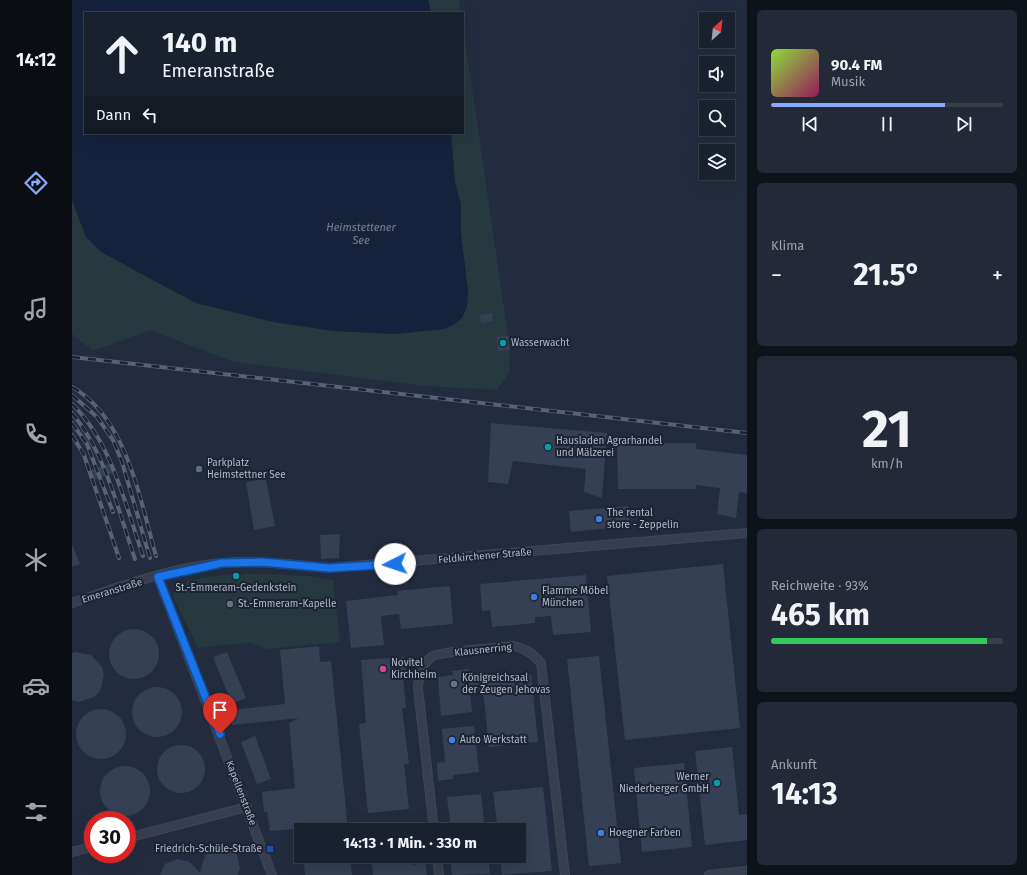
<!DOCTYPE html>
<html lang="de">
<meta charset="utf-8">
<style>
body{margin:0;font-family:"Fira Sans",sans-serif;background:#232936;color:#f1f3f6;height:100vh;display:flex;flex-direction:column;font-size:15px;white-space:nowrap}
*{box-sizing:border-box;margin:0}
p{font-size:13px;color:#9fa3aa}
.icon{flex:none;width:22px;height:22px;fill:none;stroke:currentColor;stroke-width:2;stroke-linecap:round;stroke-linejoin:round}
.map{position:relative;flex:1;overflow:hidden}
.sheet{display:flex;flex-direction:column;gap:10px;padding:10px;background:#0e1219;width:280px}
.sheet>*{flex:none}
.top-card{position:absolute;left:12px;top:12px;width:380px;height:122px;border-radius:0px;box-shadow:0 4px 16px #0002,0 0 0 1px #383e4a;background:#1a212e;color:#f1f3f6;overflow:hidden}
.needle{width:26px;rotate:27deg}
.fabs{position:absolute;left:627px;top:12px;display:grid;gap:8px}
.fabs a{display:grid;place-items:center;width:36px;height:36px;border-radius:0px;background:#1a212e;box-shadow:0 4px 16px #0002,0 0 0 1px #383e4a;font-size:20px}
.speed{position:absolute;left:12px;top:811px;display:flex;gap:8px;font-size:20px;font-weight:700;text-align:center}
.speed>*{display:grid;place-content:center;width:52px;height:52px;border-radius:50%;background:#1a212e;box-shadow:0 4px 16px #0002,0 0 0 1px #383e4a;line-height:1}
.speed .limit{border:6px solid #d22;background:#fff;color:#111}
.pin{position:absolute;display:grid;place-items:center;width:34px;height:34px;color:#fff;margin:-41px -17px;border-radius:50% 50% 50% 0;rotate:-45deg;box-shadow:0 0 4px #0007}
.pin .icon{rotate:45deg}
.me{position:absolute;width:44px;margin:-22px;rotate:266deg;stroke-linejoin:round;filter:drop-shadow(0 0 3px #0008)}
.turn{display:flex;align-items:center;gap:14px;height:84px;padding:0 12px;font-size:18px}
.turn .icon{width:52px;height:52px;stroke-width:2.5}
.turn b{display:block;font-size:28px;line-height:34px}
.then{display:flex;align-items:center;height:38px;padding:0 12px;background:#0003;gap:8px;font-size:15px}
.big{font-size:30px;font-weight:700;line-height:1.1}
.sheet .widget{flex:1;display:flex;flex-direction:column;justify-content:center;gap:6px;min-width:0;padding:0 14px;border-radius:6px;background:#232936}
.sheet .dial{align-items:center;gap:0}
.dial b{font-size:52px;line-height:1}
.song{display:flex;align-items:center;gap:12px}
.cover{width:48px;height:48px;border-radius:6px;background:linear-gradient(135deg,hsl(90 70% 55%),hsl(330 70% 35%))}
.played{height:4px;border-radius:2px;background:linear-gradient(90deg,#86a9fa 75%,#383e4a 75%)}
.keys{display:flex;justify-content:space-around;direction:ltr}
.heat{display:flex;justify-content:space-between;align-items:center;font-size:22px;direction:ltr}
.charge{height:6px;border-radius:3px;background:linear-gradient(90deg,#34c759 93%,#383e4a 0)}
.trip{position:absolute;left:222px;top:823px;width:232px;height:40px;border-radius:0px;background:#1a212e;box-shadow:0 4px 16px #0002,0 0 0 1px #383e4a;font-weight:700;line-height:40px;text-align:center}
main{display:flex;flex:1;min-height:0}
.dock{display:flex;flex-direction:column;width:72px;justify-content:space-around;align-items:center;background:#0a0d12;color:#9fa3aa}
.dock .icon{width:28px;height:28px}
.dock .current{color:#86a9fa}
.dock b{font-size:18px;color:#f1f3f6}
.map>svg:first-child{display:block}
.green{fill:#25393f}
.water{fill:#16223c}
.building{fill:#354054}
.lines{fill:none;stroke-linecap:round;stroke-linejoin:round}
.street-casing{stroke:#404757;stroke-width:10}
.street{stroke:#373e4e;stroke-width:8}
.rail-casing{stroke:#596275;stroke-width:4}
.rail{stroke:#1c2333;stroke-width:2.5;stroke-dasharray:8;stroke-linecap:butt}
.route-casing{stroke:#114b97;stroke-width:10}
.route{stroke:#1a73e8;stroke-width:7}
.culture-dot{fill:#0f9aa8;stroke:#1c2333;stroke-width:1.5}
.service-dot{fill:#5c6f8a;stroke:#1c2333;stroke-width:1.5}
.shop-dot{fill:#3f7fe0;stroke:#1c2333;stroke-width:1.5}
.worship-dot{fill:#6b7280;stroke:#1c2333;stroke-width:1.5}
.hotel-dot{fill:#d1479c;stroke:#1c2333;stroke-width:1.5}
.transit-dot{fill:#1a4fb4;stroke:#1c2333;stroke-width:1.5}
.labels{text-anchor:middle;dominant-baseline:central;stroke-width:4;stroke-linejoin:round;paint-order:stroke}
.poi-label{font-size:10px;fill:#b3b9c9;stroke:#1c2333;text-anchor:start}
.street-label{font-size:10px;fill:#b3b9c9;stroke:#1c2333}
.water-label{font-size:11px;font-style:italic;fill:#6b80a9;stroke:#1c2333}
</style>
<main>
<nav class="dock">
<b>14:12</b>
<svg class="icon current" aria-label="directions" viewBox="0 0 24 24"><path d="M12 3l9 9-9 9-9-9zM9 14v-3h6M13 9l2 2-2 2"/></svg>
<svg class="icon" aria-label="music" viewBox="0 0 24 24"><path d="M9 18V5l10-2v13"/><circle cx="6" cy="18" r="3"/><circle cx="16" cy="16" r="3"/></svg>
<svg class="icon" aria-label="phone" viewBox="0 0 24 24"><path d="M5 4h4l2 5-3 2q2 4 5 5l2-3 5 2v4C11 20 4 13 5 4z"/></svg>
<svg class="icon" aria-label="climate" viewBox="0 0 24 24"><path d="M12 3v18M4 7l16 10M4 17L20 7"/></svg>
<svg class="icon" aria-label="car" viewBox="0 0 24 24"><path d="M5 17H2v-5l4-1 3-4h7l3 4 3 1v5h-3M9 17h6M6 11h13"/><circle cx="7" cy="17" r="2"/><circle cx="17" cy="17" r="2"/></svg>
<svg class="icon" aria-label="filters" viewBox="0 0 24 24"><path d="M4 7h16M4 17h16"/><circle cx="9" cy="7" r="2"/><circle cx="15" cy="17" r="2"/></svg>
</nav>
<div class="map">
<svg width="675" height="875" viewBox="0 0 675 875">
<rect width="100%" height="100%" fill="#232c3e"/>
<g class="green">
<path d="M356,0H387L389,13H359Z"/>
<path d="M391,26L438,350L437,373L425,390L353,386L162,362L78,330L21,351L0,334V200L14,237L58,268L124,303L202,322L262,331L323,334L372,329L395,307L396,292L389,234V204L383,182L379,133H391Z"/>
<path d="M181,574L238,576L261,580L268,642L193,649L179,642L126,648L101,596C102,593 103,590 105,588C116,576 165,574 181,574Z"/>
</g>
<path class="water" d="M0,0H356L359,13H13V133H379L383,182L389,204V234L396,291L395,307L390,318L381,325L372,329L323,334L262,331L202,322L124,303L29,252L14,237L0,200Z"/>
<g class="building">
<path d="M420,313L421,321L409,323L408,315Z"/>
<path d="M436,336L438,350L426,351L425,337Z"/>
<path d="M419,423L535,433L530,498L512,492L514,469L441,461L436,484L416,482Z"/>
<path d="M545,443H624V449L675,455V493L667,492L664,518L645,514L648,488L624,485V489H546Z"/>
<path d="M40,463L43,472L19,481L15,471Z"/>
<path d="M194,479L203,526L182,530L174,482Z"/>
<path d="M556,506L558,526L499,532L497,511Z"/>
<path d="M268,534L267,558L249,559L248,535Z"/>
<path d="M0,544L8,564L0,567Z"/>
<path d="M651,564L668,728L553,740L535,576Z"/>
<path d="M514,575L519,632L481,635L479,616L463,617V623L420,627L418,610L410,611L408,584Z"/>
<path d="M378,586L381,624L329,629L327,614L309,616L312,645L279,648L274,601L326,595L325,591Z"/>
<path d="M162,599L163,606L154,608L152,603Z"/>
<circle cx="62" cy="654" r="25"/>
<path d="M247,646L248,662L259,661L276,830L223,829L198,831L195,811L192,812L190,792L223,788L217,723L227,718L160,725L159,710L213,704L208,650Z"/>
<path d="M4,652L19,655L30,667L32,675L28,691L22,697L7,702L0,700V653Z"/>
<path d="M155,652L174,698L160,704L141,657Z"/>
<path d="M527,656L549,863L517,866L495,659Z"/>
<path d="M332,657L334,677H331L334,708H330L337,764H332L337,809L296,813L287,724L294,723L289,660Z"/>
<path d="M397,669L398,682L459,675L466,742L417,747L411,690L398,691L400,712L369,716L366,677L381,675L380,671Z"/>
<circle cx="85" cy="712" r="25"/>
<circle cx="29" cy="734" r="25"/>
<path d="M402,726L407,772L381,775V779L366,781L365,763L373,762L370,729Z"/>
<path d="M183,736L199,779L185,784L169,742Z"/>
<circle cx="109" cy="769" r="24"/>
<path d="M660,747L667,815L675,814V840L633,845L623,751Z"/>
<path d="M612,763L620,847L570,852L562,768Z"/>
<circle cx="53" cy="791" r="25"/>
<path d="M471,787L480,871L430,875L428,856H447V830H426L421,792Z"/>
<path d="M409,794L413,830H379L375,797Z"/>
<path d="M148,847L160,850L165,855L168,868L166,875H88L93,864L105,859L118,862L128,873L132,858L136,852Z"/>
<path d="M231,856H278L280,875H233Z"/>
<path d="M299,856H340L341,865L353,863L355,875H301Z"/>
<path d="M378,856H416L418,874L380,875Z"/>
</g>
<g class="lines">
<g class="street-casing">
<g id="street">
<path d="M86,577L200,875"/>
<path d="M0,603C47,587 100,567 150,563C185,560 221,565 257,568L675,533"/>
<path d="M362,830L346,688C347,675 349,664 361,656C370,651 428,648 442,646C455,649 461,654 469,663L493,875"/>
<path d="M55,838L175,807"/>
<path d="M0,852L21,847"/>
<path d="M365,856L367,875"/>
<path d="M637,875L675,871"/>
</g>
</g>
<use href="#street" class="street"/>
<g class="rail-casing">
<g id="rail">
<path d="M0,357L675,433"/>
<path d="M0,387C55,418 68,500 84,556"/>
<path d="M0,395L25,417L41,440L50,462L78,558"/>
<path d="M0,404C40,443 53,504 71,556"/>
<path d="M0,413C34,454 46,510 63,559"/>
<path d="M0,423L15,444L41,512"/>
<path d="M0,435L12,455L47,558"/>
</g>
</g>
<use href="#rail" class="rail"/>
</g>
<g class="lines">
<g class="route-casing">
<path id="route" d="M148,734L86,577L150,563L189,562L257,568L323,564"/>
</g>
<use href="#route" class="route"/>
</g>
<g class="culture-dot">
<circle cx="431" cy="343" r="4"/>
<circle cx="476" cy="447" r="4"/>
<circle cx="164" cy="576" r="4"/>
<circle cx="645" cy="783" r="4"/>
</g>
<circle class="service-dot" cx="127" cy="469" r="4"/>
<g class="shop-dot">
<circle cx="527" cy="519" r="4"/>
<circle cx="462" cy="597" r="4"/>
<circle cx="380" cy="740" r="4"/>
<circle cx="529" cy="833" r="4"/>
</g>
<g class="worship-dot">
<circle cx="158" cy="604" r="4"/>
<circle cx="382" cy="684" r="4"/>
</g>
<circle class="hotel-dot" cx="311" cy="669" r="4"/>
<rect class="transit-dot" x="194" y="845" width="8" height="8" rx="2"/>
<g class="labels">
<g class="poi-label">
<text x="439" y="343">Wasserwacht</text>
<text x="484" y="441">Hausladen Agrarhandel<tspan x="484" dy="12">und Mälzerei</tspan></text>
<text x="135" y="463">Parkplatz<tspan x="135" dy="12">Heimstettner See</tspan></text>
<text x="535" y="513">The rental<tspan x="535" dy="12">store - Zeppelin</tspan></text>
<text x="164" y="588" text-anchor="middle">St.-Emmeram-Gedenkstein</text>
<text x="470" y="591">Flamme Möbel<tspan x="470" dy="12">München</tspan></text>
<text x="166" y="604">St.-Emmeram-Kapelle</text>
<text x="319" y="663">Novitel<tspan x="319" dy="12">Kirchheim</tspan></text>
<text x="390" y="678">Königreichsaal<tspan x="390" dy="12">der Zeugen Jehovas</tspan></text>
<text x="388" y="740">Auto Werkstatt</text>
<text x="637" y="777" text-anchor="end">Werner<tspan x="637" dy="12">Niederberger GmbH</tspan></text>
<text x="537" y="833">Hoegner Farben</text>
<text x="190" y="849" text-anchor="end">Friedrich-Schüle-Straße</text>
</g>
<g class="street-label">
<text transform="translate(413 556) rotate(-5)">Feldkirchener Straße</text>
<text transform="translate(40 591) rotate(-17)">Emeranstraße</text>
<text transform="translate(411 650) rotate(-6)">Klausnerring</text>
<text transform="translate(169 793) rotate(69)">Kapellenstraße</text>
</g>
<g class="water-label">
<text x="289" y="227">Heimstettener<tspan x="289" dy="13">See</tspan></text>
</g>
</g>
</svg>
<div class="fabs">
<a><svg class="needle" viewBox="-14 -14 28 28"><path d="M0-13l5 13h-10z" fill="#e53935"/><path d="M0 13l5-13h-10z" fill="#9fa3aa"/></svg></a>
<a><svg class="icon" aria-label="sound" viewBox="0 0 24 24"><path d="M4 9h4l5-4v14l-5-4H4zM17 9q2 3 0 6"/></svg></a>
<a><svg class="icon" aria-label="search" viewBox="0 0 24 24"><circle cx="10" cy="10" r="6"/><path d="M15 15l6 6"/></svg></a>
<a><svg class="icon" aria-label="layers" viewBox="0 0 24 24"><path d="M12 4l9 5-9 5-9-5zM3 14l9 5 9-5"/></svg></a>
</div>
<div class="speed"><div class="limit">30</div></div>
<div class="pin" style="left:148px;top:734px;background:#d93025"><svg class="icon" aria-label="arrive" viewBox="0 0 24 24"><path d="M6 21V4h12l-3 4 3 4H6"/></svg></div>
<svg class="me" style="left:323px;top:564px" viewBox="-20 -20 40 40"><circle r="19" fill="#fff"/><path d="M0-13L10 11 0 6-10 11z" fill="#1a73e8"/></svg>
<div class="trip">14:13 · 1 Min. · 330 m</div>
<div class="top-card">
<div class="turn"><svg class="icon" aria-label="ahead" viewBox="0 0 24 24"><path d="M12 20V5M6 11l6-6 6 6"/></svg><div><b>140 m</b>Emeranstraße</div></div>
<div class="then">Dann<svg class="icon" aria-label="left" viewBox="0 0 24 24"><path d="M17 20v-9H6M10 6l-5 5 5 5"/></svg></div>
</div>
</div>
<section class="sheet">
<div class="widget">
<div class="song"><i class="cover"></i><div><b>90.4 FM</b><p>Musik</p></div></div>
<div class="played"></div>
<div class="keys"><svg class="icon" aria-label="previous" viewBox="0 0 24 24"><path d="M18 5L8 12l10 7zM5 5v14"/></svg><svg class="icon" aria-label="pause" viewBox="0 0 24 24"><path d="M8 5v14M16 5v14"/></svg><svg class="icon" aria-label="next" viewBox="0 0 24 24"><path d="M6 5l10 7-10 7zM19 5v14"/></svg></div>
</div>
<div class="widget"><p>Klima</p>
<div class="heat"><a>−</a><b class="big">21.5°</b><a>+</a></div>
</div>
<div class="widget dial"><b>21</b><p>km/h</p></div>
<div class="widget"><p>Reichweite · 93%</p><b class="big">465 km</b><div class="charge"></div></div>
<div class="widget"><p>Ankunft</p><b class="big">14:13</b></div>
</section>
</main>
